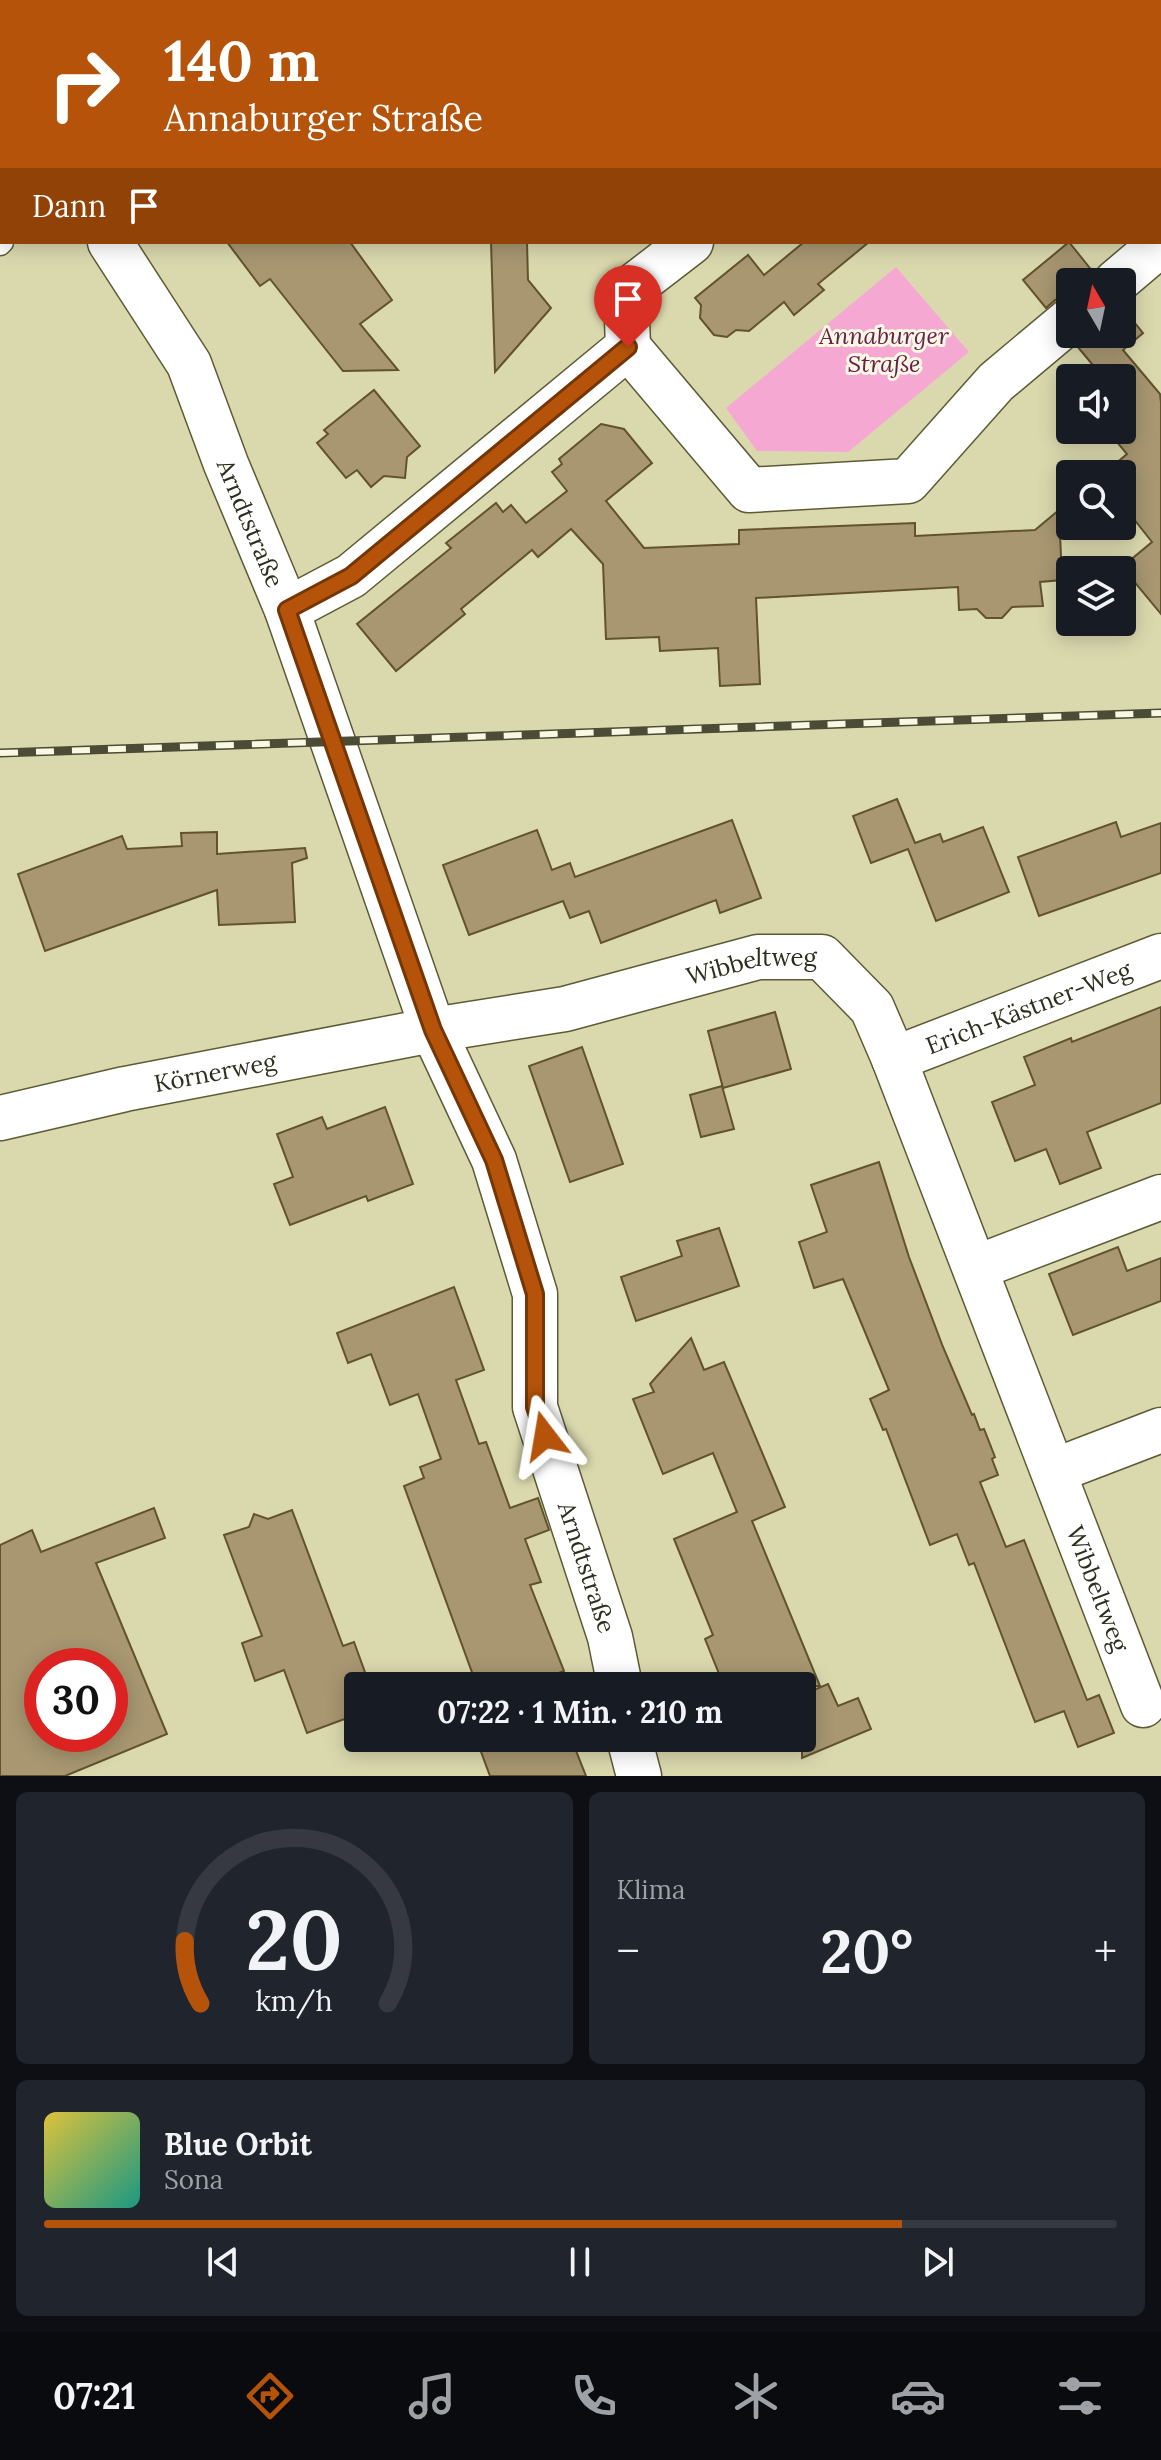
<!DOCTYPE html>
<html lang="de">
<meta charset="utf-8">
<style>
body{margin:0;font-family:Lora,serif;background:#20242c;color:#f1f3f6;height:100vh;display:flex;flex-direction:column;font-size:30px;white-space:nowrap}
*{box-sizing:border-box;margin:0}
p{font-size:26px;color:#9ea1a6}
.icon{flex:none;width:44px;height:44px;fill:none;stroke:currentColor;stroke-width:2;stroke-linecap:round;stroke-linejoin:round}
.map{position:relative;height:1776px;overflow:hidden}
.side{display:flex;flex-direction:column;gap:16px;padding:16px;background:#0d0f14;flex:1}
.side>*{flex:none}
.top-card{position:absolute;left:0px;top:0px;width:1162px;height:244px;box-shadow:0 4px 20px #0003;background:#b45309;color:#fff;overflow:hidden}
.needle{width:52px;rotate:351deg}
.fabs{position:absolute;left:1056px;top:268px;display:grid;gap:16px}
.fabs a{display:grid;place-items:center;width:80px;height:80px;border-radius:8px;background:#171b24;box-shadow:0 4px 20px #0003;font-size:40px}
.speed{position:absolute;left:24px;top:1648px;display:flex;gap:16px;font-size:40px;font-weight:700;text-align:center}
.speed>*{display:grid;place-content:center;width:104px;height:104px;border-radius:50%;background:#171b24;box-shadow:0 4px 20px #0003;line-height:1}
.speed .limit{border:12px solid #d22;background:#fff;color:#111}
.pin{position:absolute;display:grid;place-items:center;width:68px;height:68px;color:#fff;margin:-82px -34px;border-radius:50% 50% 50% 0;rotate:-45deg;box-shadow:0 0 8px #0007}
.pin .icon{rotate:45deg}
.me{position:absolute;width:88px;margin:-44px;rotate:346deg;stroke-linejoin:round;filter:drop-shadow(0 0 6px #0008)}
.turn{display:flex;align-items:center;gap:28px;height:168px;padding:0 32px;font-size:36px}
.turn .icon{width:104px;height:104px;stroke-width:2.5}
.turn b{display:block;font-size:56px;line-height:68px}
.then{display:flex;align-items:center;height:76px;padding:0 32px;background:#0003;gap:16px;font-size:30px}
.big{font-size:60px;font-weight:700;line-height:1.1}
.side .tile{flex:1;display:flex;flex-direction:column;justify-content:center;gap:12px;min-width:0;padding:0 28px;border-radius:12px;background:#20242c}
.side .dial{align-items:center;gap:0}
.dial svg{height:208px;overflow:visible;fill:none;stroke:#363941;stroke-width:7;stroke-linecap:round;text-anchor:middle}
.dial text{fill:#f1f3f6;stroke:none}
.song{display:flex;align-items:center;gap:24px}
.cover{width:96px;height:96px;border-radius:12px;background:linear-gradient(135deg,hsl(50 70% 55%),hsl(170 70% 35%))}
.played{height:8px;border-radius:4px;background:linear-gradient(90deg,#b45309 80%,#363941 80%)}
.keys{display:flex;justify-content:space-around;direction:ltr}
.heat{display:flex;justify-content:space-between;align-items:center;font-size:44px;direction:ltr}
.side .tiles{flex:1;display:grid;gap:16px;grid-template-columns:1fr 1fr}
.tile:last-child{grid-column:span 2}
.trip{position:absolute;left:344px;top:1672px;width:472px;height:80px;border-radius:8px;background:#171b24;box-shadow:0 4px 20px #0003;font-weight:700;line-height:80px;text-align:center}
.menu{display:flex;height:128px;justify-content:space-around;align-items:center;background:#090b0e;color:#9ea1a6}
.menu .icon{width:56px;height:56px}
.menu .selected{color:#b45309}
.menu b{font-size:36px;color:#f1f3f6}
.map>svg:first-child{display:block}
.green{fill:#f5a9d2}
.building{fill:#a89771;stroke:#62522e;stroke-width:2;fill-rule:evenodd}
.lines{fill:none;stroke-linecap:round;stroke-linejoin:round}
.lane-casing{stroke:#5d5b35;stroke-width:25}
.street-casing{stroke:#5d5b35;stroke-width:47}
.lane{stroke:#fff;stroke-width:22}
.street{stroke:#fff;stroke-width:44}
.rail-casing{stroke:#4b4b36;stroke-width:9}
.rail{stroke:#f9f9e3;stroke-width:6;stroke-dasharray:18;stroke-linecap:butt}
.route-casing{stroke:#753606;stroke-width:20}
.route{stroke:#b45309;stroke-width:14}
.labels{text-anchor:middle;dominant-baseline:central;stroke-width:6;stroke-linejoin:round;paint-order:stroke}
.park-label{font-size:24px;font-style:italic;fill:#691d4c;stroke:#f9f9e3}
.street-label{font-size:24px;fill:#2e2e1d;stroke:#f9f9e3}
</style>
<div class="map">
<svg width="1161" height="1776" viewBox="0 0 1161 1776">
<rect width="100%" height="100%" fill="#dad9ae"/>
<path class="green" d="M896,267L969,352L848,452L757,451L726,408Z"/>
<g class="building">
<path d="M227,242H350L392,300L360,324L398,370L343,371L270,279L260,286Z"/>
<path d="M491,242H527L528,280L551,308L495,372Z"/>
<path d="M804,242H869L818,284L824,290L794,315L784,302L749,331L736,330L727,337L714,335L700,318L701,305L695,298L748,255L764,275Z"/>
<path d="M1069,242L1093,272L1092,282H1070V296L1055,300L1046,308L1023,280Z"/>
<path d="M1122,307L1143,333L1123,350L1160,394L1161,403V614L1122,567L1152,542L1122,504V474H1103L1127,454L1107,430H1122V378H1088L1097,370L1077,346L1090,334H1122Z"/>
<path d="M374,390L420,446L407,457L405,478L384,476L371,487L357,470L346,478L317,443L328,434L324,430Z"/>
<path d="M601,424L624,429L652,463L606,501L644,548L739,544V530L915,523V536L1035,530L1059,510L1062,580L1040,582L1043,606L1012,607L1002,618H986L977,609L959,610L958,587L756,598L760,684L720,686L718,648L660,651L659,637L606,639L603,564L571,529L538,557L532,550L461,609L465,614L396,671L357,624L451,548L446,543L496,503L503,512L511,505L526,523L567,491L552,472L562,464L559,459Z"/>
<path d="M897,799L915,843L940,834L943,842L983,827L1009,892L936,921L908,849L871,863L853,816Z"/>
<path d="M732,820L761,898L720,913L716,900L601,943L589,911L570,918L563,901L469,935L443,865L537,830L552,870L570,863L575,877Z"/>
<path d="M1116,822L1121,837L1161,823V873L1039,916L1018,857Z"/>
<path d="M217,832V854L305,848L307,858L292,863L295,922L219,925L217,890L45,951L18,874L122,836L127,849L182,846L181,833Z"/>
<path d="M1161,1007V1103L1087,1132L1101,1168L1060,1184L1046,1149L1015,1161L992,1102L1035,1085L1024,1057L1071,1038L1072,1042Z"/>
<path d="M775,1012L791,1069L723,1088L708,1031Z"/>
<path d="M582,1047L623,1164L570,1182L529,1066Z"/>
<path d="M722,1086L734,1129L701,1137L690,1095Z"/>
<path d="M385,1107L413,1184L368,1201L366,1196L290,1225L274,1184L293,1177L277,1134L322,1117L327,1129Z"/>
<path d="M879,1162L909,1257L943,1347L972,1415L974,1414L980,1430L984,1429L995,1457L992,1459L998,1475L980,1482L1006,1547L1024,1540L1087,1700L1099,1695L1114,1733L1078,1747L1064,1711L1035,1722L974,1563L969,1565L957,1534L930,1545L886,1429L883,1430L870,1399L889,1390L843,1279L814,1288L799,1242L827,1232L811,1185Z"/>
<path d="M719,1228L739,1286L636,1321L621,1277L682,1256L677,1241Z"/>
<path d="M1118,1247L1127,1271L1161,1258V1301L1073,1335L1049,1274Z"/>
<path d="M454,1287L484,1370L456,1380L479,1444L486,1442L510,1508L538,1498L549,1530L525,1539L541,1582L530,1585L564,1671L524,1686H477L404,1486L424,1478L420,1467L441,1459L418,1394L390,1405L371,1354L348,1363L337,1333Z"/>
<path d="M691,1338L704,1370L724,1362L785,1507L752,1521L820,1686H724L705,1639L713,1635L674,1539L737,1512L713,1453L663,1474L633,1399L654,1392L650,1384Z"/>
<path d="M154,1508L165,1538L96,1563L167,1734L65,1776H0V1545L32,1530L41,1552ZM42,1666H110V1734H42Z"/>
<path d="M292,1510L343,1646L354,1642L370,1686H358V1714L307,1733L284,1670L255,1681L242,1643L262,1636L224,1535L249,1527L254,1514L268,1519Z"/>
<path d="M828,1684L838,1706L858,1698L871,1729L802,1758V1695Z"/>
<path d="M487,1738H571L586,1776H490L480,1749L489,1745Z"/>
</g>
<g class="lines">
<g class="lane-casing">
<path id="lane" d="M0,244L2,242"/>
</g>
<g class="street-casing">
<g id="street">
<path d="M6,0V2"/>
<path d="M1098,0L1100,2"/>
<path d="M1160,184L1161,187"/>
<path id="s1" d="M110,242L189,364L226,464L287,610L433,1030L494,1160L535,1294V1407L610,1637L620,1686"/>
<path d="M1116,282L1161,244"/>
<path d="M628,347L749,490L908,481L996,382L1070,320"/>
<path d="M287,610L351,576L628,347L626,292L691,242"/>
<path id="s2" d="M894,1059L1161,956"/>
<path id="s3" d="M0,1118L125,1089L433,1030L565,1009L758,957H822L872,1008L894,1059L1143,1705"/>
<path d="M975,1268L1161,1197"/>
<path d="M1054,1471L1161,1430"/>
<path d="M629,1738L639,1776"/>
</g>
</g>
<use href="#lane" class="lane"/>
<use href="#street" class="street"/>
<g class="rail-casing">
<path id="rail" d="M0,753L1161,713"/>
</g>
<use href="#rail" class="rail"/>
</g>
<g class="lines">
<g class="route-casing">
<path id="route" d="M545,1436L535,1407V1294L494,1160L433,1030L287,610L351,576L628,347"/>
</g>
<use href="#route" class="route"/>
</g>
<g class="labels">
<g class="park-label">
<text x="884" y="335">Annaburger<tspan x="884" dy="28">Straße</tspan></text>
</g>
<g class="street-label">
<text stroke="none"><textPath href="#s1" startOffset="316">Arndtstraße</textPath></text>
<text stroke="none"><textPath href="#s3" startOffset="768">Wibbeltweg</textPath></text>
<text stroke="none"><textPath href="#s2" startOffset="144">Erich-Kästner-Weg</textPath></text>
<text stroke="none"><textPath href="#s3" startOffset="220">Körnerweg</textPath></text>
<text stroke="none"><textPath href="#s1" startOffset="1420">Arndtstraße</textPath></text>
<text stroke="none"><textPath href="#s3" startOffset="1534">Wibbeltweg</textPath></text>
</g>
</g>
</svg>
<div class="fabs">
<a><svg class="needle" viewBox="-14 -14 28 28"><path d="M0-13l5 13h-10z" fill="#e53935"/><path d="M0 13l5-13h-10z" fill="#9ea1a6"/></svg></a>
<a><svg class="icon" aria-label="sound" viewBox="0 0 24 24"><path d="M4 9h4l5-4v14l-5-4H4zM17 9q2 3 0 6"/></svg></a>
<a><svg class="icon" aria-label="search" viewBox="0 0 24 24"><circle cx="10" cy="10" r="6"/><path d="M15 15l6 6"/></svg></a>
<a><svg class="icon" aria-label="layers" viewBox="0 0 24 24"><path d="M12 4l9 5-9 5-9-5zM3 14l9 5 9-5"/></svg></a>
</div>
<div class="speed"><div class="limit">30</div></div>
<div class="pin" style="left:628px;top:347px;background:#d93025"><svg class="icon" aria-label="arrive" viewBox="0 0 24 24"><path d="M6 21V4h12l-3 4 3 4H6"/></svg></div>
<svg class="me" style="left:545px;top:1436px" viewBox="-20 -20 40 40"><path d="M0-17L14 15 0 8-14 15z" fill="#b45309" stroke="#fff" stroke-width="4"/></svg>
<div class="trip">07:22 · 1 Min. · 210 m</div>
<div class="top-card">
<div class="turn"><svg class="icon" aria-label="right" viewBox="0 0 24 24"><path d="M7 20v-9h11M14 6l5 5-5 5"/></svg><div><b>140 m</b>Annaburger Straße</div></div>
<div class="then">Dann<svg class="icon" aria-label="arrive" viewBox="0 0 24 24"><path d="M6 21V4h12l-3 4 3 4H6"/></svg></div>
</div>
</div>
<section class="side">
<div class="tiles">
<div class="tile dial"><svg viewBox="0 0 100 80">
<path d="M14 69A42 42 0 1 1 86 69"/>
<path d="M14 69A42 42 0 0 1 8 45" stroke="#b45309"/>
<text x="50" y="56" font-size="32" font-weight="700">20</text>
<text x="50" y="72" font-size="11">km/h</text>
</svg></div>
<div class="tile"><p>Klima</p>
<div class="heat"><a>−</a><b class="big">20°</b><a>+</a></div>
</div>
<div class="tile">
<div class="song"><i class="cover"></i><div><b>Blue Orbit</b><p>Sona</p></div></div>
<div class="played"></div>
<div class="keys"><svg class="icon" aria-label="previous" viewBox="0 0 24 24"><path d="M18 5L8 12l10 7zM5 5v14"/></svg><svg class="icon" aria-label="pause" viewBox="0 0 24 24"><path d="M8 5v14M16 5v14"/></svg><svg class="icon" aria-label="next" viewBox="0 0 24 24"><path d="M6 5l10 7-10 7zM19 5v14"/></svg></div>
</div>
</div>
</section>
<nav class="menu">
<b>07:21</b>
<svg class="icon selected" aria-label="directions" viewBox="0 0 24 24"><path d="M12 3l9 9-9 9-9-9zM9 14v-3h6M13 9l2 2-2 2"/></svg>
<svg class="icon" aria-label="music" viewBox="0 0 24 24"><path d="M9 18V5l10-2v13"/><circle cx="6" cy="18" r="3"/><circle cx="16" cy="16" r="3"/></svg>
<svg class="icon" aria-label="phone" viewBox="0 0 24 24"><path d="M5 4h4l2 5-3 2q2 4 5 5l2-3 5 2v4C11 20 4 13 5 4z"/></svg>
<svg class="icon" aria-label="climate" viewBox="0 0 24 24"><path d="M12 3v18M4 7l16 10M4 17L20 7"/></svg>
<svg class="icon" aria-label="car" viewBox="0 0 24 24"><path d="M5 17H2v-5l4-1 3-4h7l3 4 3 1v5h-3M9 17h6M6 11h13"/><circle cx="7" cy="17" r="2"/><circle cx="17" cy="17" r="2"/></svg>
<svg class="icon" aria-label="filters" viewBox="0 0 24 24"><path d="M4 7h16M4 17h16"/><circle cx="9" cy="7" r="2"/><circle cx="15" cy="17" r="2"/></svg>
</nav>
